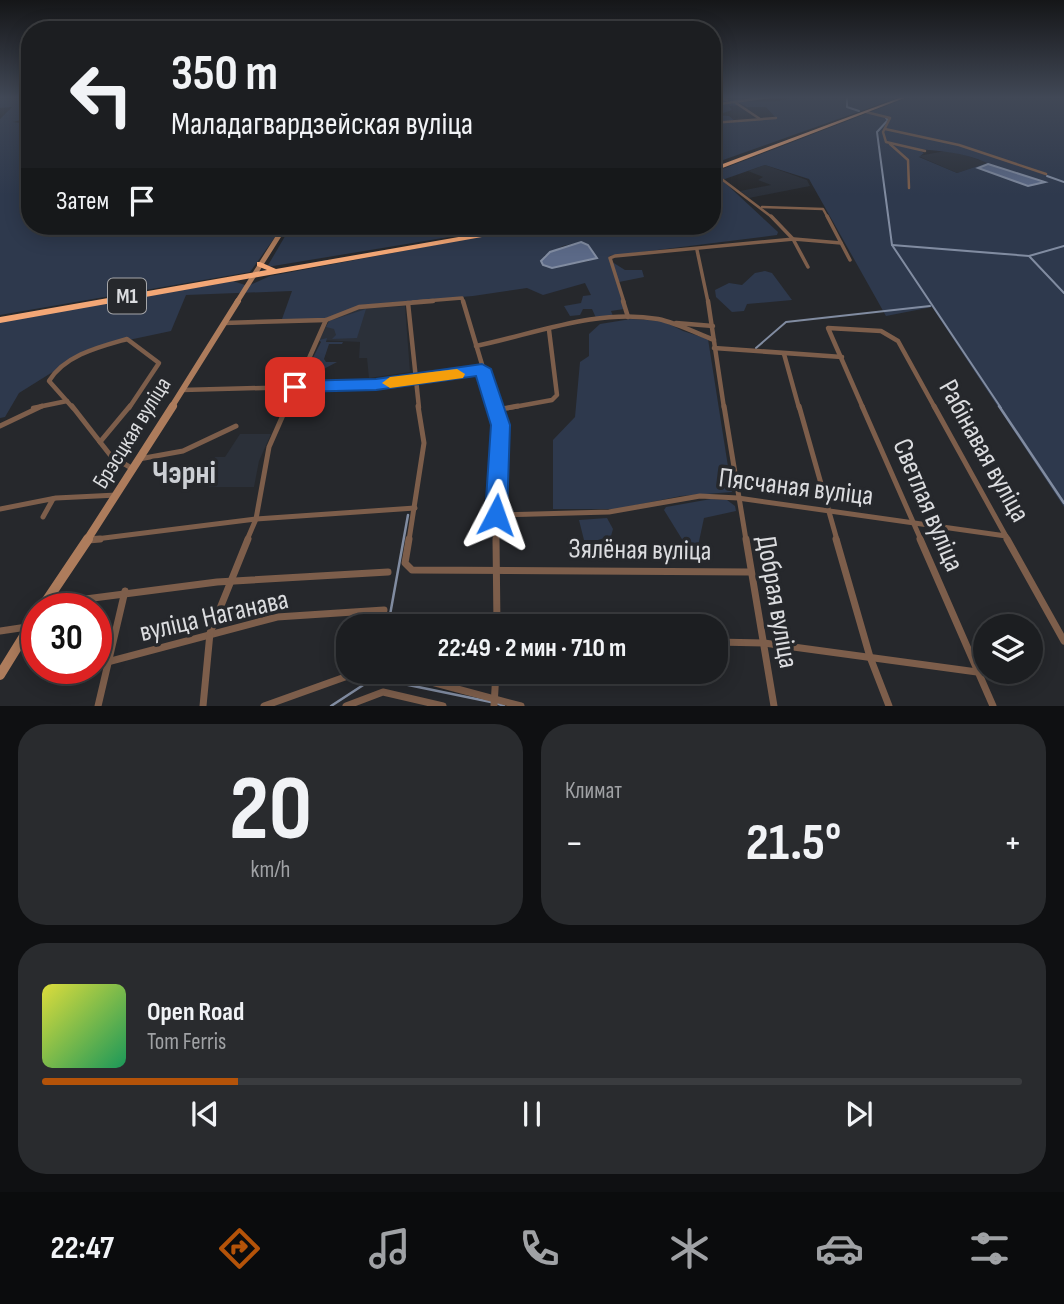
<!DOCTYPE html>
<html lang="ru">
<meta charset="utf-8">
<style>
body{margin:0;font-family:"Sofia Sans Condensed",sans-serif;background:#292b2e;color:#f1f3f6;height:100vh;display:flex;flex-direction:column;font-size:26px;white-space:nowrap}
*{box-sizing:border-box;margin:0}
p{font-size:23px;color:#a0a2a5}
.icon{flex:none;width:38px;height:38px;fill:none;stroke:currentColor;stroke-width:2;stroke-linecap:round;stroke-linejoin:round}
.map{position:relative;height:706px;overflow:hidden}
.panel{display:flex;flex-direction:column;gap:18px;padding:18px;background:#0f1012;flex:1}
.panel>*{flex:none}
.hud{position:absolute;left:21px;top:21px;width:700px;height:214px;border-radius:28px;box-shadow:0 4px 18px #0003,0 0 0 2px #3a3c3f;background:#1c1e21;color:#f1f3f6;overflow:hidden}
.tools{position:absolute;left:973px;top:614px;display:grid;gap:14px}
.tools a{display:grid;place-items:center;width:70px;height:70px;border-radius:50%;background:#1c1e21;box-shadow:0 4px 18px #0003,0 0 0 2px #3a3c3f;font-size:35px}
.speed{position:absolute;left:21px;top:593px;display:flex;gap:14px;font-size:35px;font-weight:700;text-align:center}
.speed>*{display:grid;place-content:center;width:91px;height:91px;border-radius:50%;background:#1c1e21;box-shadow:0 4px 18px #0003,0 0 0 2px #3a3c3f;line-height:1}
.speed .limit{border:10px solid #d22;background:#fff;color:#111}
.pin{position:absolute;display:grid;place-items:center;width:60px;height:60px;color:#fff;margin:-30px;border-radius:14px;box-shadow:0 4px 10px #0006}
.me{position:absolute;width:77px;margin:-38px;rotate:4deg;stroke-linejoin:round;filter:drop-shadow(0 0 5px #0008)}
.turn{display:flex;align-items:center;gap:24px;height:147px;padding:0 35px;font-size:32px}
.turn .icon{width:91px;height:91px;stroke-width:2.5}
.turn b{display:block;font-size:49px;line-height:60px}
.then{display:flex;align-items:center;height:66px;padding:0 35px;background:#0003;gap:14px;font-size:26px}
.big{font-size:52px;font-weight:700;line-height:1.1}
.panel .widget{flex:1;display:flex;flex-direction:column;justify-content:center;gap:10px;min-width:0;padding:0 24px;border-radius:28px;background:#292b2e}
.panel .dial{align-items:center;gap:0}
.dial b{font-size:91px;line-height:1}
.song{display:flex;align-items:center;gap:21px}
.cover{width:84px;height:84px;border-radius:10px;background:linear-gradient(135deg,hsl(60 70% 55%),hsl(150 70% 35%))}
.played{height:7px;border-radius:4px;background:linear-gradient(90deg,#b45309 20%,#3a3c3f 20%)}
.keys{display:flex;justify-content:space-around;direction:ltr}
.heat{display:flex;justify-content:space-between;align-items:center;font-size:38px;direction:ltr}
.panel .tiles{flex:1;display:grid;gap:18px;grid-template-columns:1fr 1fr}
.widget:last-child{grid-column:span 2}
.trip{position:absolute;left:336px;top:614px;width:392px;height:70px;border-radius:28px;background:#1c1e21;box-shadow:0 4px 18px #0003,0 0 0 2px #3a3c3f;font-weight:700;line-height:70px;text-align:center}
.tab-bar{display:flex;height:112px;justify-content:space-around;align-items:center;background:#0b0c0d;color:#a0a2a5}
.tab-bar .icon{width:49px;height:49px}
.tab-bar .selected{color:#b45309}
.tab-bar b{font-size:32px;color:#f1f3f6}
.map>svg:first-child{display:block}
.built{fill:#2b3039}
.green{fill:#2e394d;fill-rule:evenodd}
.water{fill:#5b6987;stroke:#818ca1;stroke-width:2}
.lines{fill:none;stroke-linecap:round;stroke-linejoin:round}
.stream-far1{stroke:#818ca1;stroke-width:2}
.stream{stroke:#818ca1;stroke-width:2.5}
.street-far4{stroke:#7d5e4b;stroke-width:2.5}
.street-far3{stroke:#7d5e4b;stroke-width:3.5}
.street-far2{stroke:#7d5e4b;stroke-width:4.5}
.street-far1{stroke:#7d5e4b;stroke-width:5}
.street{stroke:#7d5e4b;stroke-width:7}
.secondary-far3{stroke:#ad7c5c;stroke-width:5}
.secondary-far2{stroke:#ad7c5c;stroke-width:6}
.secondary-far1{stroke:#ad7c5c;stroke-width:8}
.secondary{stroke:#ad7c5c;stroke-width:10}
.highway{fill:#f3a776;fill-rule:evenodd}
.route{fill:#1a73e8;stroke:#114b97;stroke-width:2}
.slow{fill:#f59e0b}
.labels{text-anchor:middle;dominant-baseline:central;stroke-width:7;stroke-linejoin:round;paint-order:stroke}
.shield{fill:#26282c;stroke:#a5a6a9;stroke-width:2}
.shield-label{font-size:21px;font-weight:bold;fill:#dbdcdf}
.street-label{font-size:23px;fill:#dbdcdf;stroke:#26282c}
.near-street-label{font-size:28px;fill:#dbdcdf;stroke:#26282c}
.near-quarter-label{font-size:32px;font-weight:bold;fill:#cccfd4;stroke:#26282c}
</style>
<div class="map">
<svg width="1064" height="706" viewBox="0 0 1064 706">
<rect width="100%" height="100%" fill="#26282c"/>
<g class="built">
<path d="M951,150L988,163L957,173L918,156Z"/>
<path d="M765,165L807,180L810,186L749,198L740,191L771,185L758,180L763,177L748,171Z"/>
<path d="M405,306L410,372L369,378L367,358H359L360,342L319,340L329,321L358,309Z"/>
<path d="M240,434H271L259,461L254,487H209L205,477L215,457H225Z"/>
</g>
<g class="green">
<path d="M0,97H30V118L13,122L30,124V226H283L250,272L0,315V119L12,107L0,108Z"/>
<path d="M744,97L741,98L743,100L731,102L741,105L729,106L732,110L717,115L729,116L736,122L775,117L766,107H747L738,102L779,101L794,97H900L712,164V133L717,132L712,127V106L724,100Z"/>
<path d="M909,97H1064V507L932,307L886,316L809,179L765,165L722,180L778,232L777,235L609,256V260L625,270H642L644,277L619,282L624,309L611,311L613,316L597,320L592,309H583L580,315L570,316L564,306L581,303L583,296L591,295L585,283L543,295L527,288L473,296L363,305L326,319H282L292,291L186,295L171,331L91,348L19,393L5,417L0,418V322L233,281L248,286L270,276L536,226H712V174L716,175L717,171ZM917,149C941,151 963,152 987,163L957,173L919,157L924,153ZM581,242L589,261L552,268L544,256L563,246Z"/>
<path d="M291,226H516L267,267Z"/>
<path d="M765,271L772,273L792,300L747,304L744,311L732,312L716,297L715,290L729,283L742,285L755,273Z"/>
<path d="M366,309L357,338L332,339L336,335L334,329L326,327L329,321Z"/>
<path d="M631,319L663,321L683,331L708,339L732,492L681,496L616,509H553V440L575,417L580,362L589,356V334L600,324Z"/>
<path d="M327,338L326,342H343L342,344H329L324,359L326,362H337L301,381L321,342L319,340Z"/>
<path d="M711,499L727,500L735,506L736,511L704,518L698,546L685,544L664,510L666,507Z"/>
<path d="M607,518L613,529L611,536L598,540H584L579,520Z"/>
</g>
<g class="water">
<path d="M988,164L1045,182L1028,186L978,168Z"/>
<path d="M581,242L588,245L597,258L552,268L543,265L541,261L550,252Z"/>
</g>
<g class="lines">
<g class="stream-far1">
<path d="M847,97V107L859,111"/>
<path d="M886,118L888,120L877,132L892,245L1001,408"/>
<path d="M1047,176L1064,182"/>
<path d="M892,245L1029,256L1064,246"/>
<path d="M1029,256L1064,293"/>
<path d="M756,348L786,322L930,306"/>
</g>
<g class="stream">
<path d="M999,406L1064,503"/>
<path d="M388,626L408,515"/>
<path d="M389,681L491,702"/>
<path d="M496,703L504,706"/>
<path d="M331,706L374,678L381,679"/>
</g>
<g class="street-far4">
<path d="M715,97L727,100"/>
<path d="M736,103L760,119"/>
<path d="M712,105L770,97"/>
<path d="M866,112L890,118L883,132L886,142L925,151"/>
<path d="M712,123L776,118"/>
<path d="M885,129L959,145L1046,174"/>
<path d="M890,144L908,160L909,188"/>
<path d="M715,174L773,218"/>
<path d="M762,207L823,209L828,218"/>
</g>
<g class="street-far3">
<path d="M771,216L793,239L808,267"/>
<path d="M827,216L850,260"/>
<path d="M697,250L708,302"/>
<path d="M413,302L462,298L463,302"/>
<path d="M624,302L610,258L615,256L794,239L841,243"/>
</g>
<g class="street-far2">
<path d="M463,301L495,408"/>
<path d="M623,301L628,317"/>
<path d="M708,301L724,408"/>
<path d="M408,303L419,408"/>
<path d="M224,323L326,320L359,307L433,301"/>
<path d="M676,323L713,326"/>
<path d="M476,346C534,334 598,308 658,319C677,323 696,333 714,340"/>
<path d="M714,348L842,357"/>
<path d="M784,354L799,408"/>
<path d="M182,390L376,385L482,369"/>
<path d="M33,408L67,401"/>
<path d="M73,408L49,381C65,355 99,347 127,339L159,363L129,408"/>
<path d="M287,408L326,320"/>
<path d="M508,408L552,400L557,395L549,330"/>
<path d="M863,408L828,328L881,331L898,341L935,408"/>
</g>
<g class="street-far1">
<path d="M72,406L100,442"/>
<path d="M494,406L500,425L496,540"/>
<path d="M724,406L746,540"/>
<path d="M799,406L837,540"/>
<path d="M862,406L921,540"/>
<path d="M934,406L1008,540"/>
<path d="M496,410L518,406"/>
<path d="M0,426L42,406"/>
<path d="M100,442L111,456L133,469"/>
<path d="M100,442L130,406"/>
<path d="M139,459L183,451L236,426"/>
<path d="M0,509L56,498L117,495"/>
<path d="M496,515L609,512L700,496L738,498L1006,536"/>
<path d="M43,517L53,499"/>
<path d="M88,540L256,519L415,508"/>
<path d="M247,540L256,519L269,447L287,406"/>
<path d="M409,540L424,443L418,406"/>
</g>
<g class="street">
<path d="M409,539L405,563L412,570L750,572"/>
<path d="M496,539L497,626"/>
<path d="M746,539L774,706"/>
<path d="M836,539L870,657L889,706"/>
<path d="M920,539L993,706"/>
<path d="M1007,539L1064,641"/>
<path d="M88,540L100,539"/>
<path d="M47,604L217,582L388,572"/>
<path d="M0,631L27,627"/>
<path d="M716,642L764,643L977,672"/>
<path d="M96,665L277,617L384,610"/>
<path d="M394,672L521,706"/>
<path d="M98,706L125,591"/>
<path d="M203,706L210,633L248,539"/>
<path d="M264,706L359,672"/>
<path d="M346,706L383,692L443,706"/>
<path d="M494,706L496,672"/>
</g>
<path class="secondary-far3" d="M237,302L285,226"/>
<path class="secondary-far2" d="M171,408L238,301"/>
<path class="secondary-far1" d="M87,540L173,406"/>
<g class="secondary">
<path d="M41,609L88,539"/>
<path d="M0,675L37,615"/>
</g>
<g class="highway">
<path d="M902,97H907L712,172V168Z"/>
<path d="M521,226H536L532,228L0,323V317L267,270L257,266V262H260L276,269Z"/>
</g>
</g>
<linearGradient id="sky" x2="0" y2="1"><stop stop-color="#151618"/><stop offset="0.5" stop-color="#414856"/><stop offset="1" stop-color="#414856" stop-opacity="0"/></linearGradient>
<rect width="1064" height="195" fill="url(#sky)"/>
<path class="route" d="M482,364L491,369L510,425L507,515L503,522L496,524L488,522L485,515L491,425L476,376L376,390L295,392L286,387L295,381L376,379Z"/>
<path class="slow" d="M457,369L465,374L463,378L390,388L382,383L390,377Z"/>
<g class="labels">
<rect class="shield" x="108" y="278.5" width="38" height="35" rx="5"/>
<g class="shield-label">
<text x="127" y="296">М1</text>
</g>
<g class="street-label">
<text transform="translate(132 433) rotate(-58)">Брэсцкая вуліца</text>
</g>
<g class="near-street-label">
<text transform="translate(984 451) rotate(61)">Рабінавая вуліца</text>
<text transform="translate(796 487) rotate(7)">Пясчаная вуліца</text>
<text transform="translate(928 505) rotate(67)">Светлая вуліца</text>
<text transform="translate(640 550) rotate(1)">Зялёная вуліца</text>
<text transform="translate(777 602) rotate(80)">Добрая вуліца</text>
<text transform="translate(214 616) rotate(-13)">вуліца Наганава</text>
</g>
<g class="near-quarter-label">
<text x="184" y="473">Чэрні</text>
</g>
</g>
</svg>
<div class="tools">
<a><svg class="icon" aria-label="layers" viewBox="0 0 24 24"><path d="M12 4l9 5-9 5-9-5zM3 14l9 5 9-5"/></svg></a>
</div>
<div class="speed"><div class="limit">30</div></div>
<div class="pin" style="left:295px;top:387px;background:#d93025"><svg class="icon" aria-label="arrive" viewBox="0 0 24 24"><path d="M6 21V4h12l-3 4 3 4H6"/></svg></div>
<svg class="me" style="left:496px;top:515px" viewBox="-20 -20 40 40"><path d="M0-17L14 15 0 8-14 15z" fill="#1a73e8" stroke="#fff" stroke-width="4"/></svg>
<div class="trip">22:49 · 2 мин · 710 m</div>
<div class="hud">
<div class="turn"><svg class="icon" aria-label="left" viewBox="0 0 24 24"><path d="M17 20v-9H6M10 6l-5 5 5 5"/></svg><div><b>350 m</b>Маладагвардзейская вуліца</div></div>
<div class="then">Затем<svg class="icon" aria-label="arrive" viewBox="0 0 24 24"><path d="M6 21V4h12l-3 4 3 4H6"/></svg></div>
</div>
</div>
<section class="panel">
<div class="tiles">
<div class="widget dial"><b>20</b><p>km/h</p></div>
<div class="widget"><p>Климат</p>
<div class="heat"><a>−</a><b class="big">21.5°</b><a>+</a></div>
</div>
<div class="widget">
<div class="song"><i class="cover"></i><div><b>Open Road</b><p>Tom Ferris</p></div></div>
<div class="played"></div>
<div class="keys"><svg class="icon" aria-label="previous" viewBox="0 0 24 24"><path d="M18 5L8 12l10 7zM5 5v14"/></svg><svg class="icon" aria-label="pause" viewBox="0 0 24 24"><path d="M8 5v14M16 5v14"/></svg><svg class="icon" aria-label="next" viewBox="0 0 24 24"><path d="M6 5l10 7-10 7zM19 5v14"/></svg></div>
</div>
</div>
</section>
<nav class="tab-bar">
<b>22:47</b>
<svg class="icon selected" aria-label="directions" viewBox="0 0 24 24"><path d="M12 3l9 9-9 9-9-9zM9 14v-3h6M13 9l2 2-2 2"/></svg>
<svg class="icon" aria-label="music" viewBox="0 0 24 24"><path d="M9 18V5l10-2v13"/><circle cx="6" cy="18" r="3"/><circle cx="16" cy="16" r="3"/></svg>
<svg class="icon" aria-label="phone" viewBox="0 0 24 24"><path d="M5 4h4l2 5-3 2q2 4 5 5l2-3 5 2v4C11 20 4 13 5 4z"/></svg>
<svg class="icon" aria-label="climate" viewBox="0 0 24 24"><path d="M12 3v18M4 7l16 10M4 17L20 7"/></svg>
<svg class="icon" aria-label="car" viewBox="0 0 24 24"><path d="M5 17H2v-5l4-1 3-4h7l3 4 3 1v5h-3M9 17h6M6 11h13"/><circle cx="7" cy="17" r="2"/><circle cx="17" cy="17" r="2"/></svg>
<svg class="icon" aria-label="filters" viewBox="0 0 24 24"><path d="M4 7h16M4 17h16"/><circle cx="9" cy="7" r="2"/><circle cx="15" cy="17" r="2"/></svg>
</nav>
